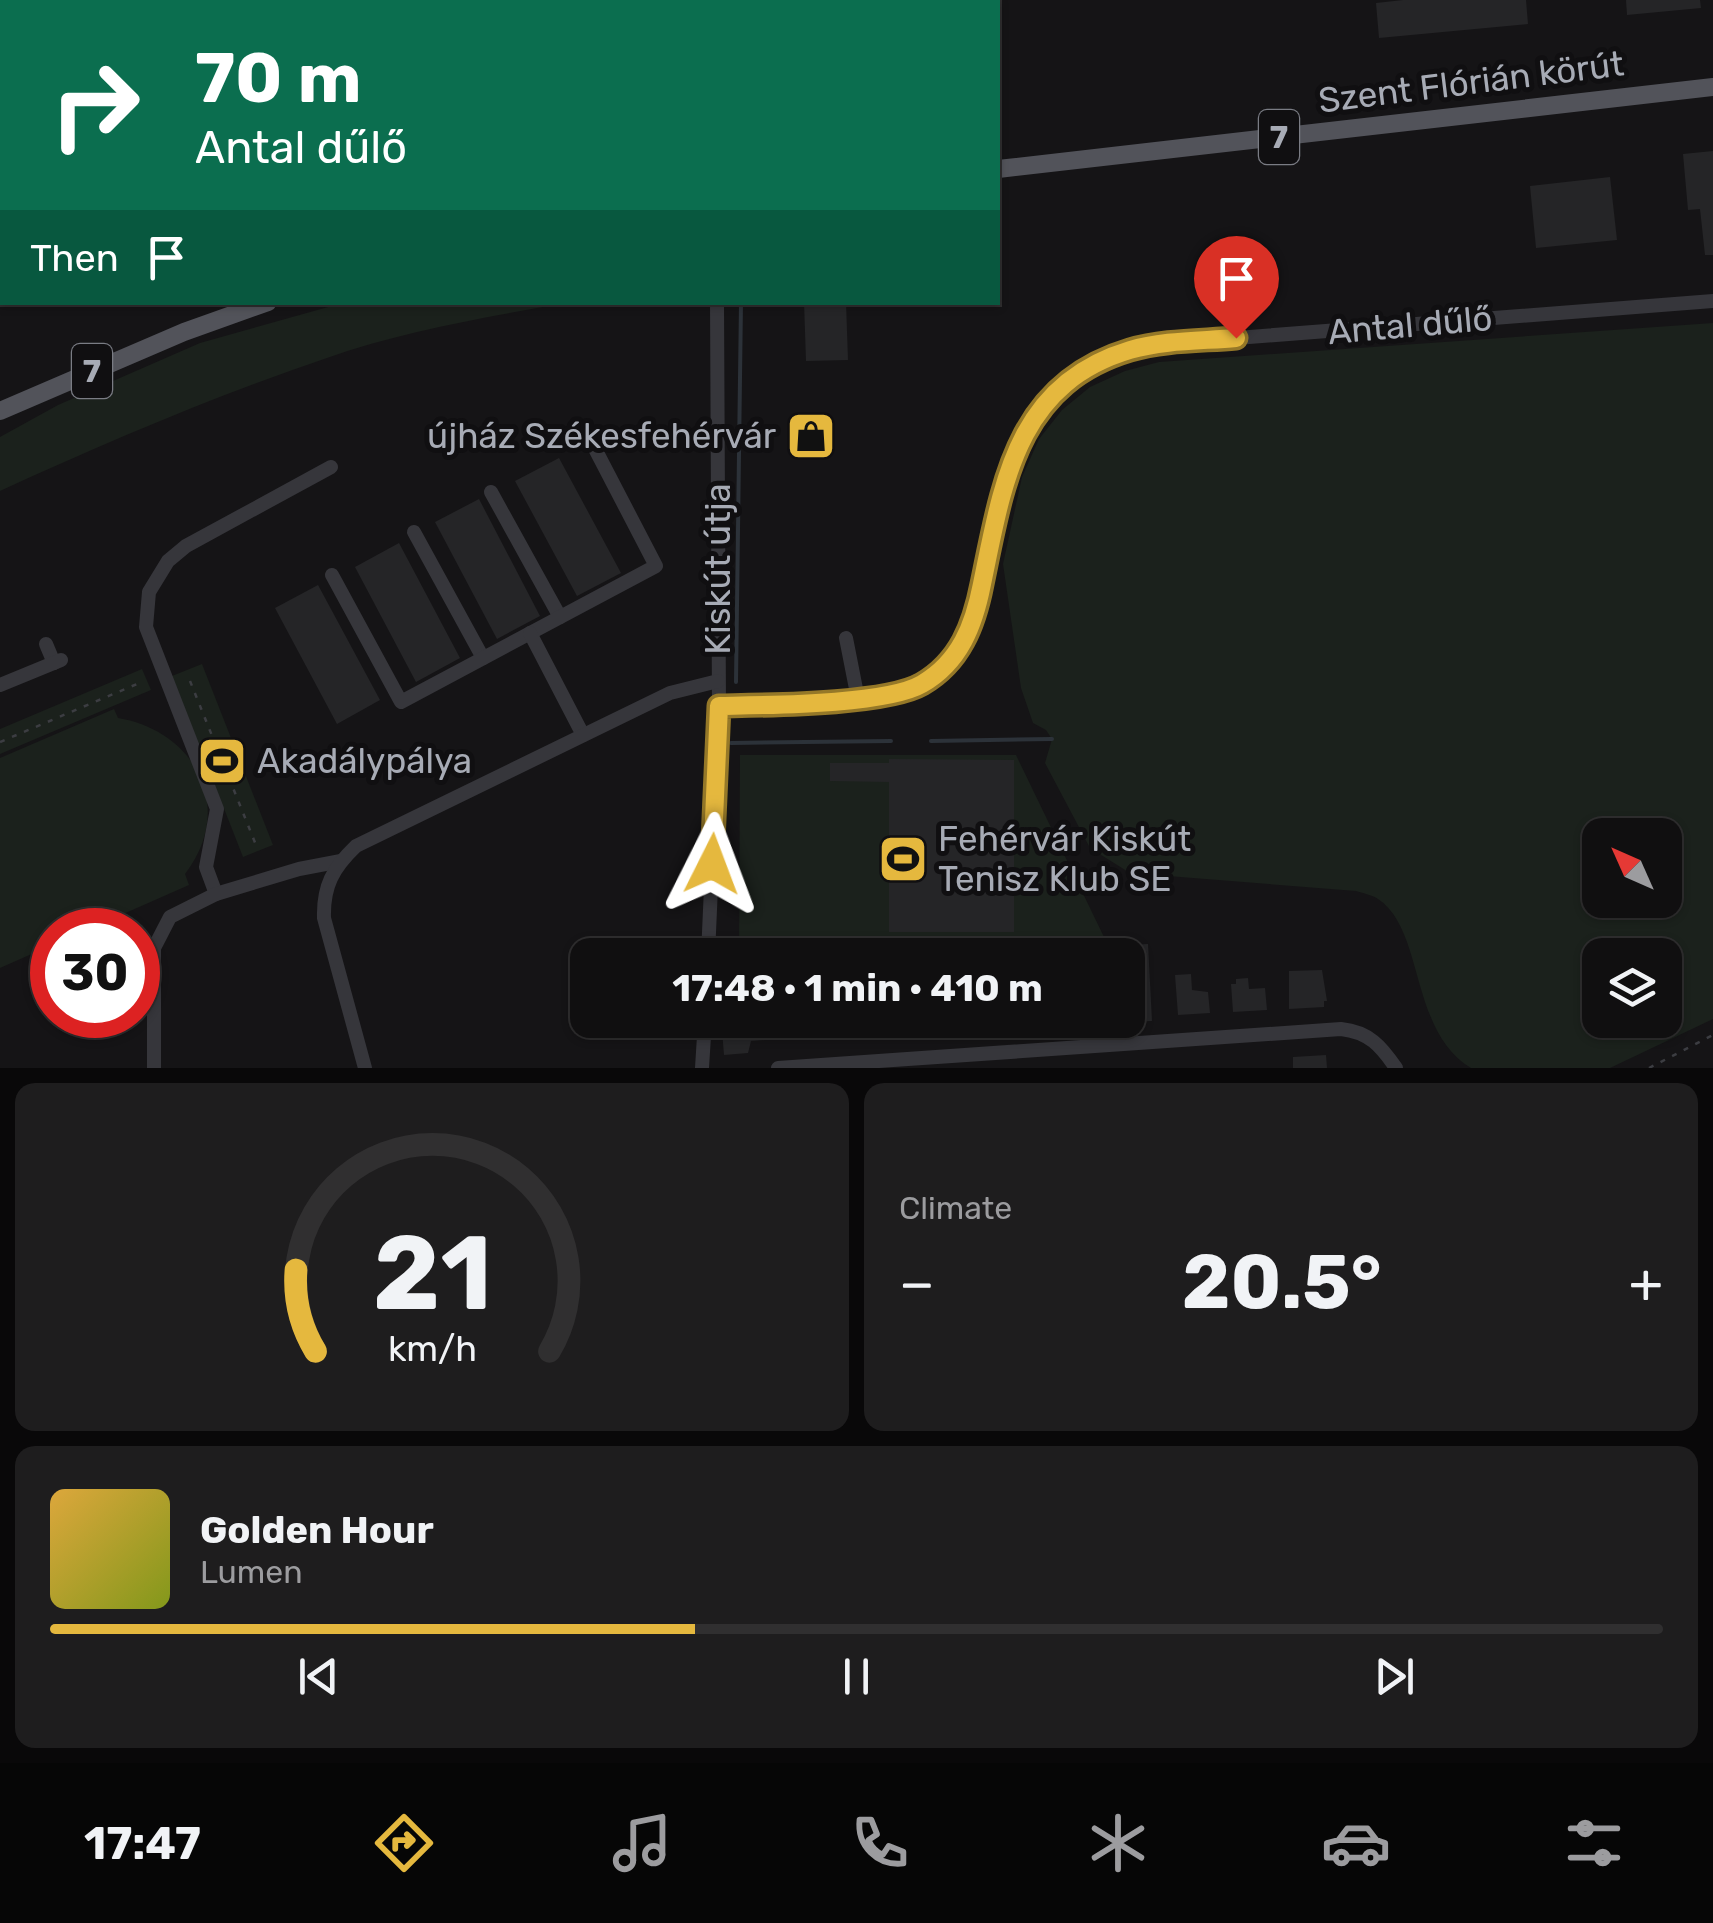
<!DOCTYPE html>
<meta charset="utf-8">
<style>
body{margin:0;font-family:Rubik,sans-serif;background:#1e1d1e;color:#f1f3f6;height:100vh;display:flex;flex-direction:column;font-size:38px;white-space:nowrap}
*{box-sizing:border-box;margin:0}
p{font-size:32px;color:#9c9c9f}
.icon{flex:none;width:55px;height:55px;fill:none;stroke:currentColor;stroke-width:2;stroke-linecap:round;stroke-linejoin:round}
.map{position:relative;height:1068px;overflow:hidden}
.drawer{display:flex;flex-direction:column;gap:15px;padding:15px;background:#090809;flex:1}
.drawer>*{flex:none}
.guide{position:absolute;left:0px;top:0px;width:1000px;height:305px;box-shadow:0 2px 8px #0004,0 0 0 2px #302f30;background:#0b6e4f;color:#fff;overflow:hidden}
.needle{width:65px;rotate:315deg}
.tools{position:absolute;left:1582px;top:818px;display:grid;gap:20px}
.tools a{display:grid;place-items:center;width:100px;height:100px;border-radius:20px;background:#100f10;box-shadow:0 2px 8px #0004,0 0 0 2px #302f30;font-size:50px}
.speed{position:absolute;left:30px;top:908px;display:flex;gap:20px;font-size:50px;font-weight:700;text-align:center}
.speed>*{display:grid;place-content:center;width:130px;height:130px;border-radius:50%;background:#100f10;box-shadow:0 2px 8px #0004,0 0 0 2px #302f30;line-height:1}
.speed .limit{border:15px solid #d22;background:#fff;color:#111}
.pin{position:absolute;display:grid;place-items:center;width:85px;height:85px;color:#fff;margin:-102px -42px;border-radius:50% 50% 50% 0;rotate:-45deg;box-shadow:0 0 10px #0007}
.pin .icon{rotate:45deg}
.me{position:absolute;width:110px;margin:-55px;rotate:3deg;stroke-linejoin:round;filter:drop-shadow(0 0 8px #0008)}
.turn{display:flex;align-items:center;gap:35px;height:210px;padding:0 30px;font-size:45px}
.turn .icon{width:130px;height:130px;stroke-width:2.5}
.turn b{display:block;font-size:70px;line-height:85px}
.then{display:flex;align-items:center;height:95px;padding:0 30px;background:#0003;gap:20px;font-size:38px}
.big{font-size:75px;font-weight:700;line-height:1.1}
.drawer .widget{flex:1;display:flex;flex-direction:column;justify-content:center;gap:15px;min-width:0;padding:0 35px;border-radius:20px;background:#1e1d1e}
.drawer .dial{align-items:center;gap:0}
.dial svg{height:260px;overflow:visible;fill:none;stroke:#302f30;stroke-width:7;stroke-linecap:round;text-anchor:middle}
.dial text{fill:#f1f3f6;stroke:none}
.song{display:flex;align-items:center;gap:30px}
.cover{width:120px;height:120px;border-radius:15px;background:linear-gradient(135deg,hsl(40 70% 55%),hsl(70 70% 35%))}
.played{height:10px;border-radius:5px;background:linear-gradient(90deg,#e5b83e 40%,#302f30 40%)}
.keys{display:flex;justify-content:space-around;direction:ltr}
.heat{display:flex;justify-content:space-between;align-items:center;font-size:55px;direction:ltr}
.drawer .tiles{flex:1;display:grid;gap:15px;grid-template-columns:1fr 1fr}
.widget:last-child{grid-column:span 2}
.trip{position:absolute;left:570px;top:938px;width:575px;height:100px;border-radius:20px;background:#100f10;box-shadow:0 2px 8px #0004,0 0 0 2px #302f30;font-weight:700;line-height:100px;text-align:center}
.menu{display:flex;height:160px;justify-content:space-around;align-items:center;background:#060606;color:#9c9c9f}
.menu .icon{width:70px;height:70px}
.menu .active{color:#e5b83e}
.menu b{font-size:45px;color:#f1f3f6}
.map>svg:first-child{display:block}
.green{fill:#1b211c;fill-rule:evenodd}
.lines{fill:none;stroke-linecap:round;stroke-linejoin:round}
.stream{stroke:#2c3239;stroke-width:4}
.building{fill:#252527}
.path{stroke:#3c3d42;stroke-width:2.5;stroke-dasharray:5 8;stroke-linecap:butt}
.minor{stroke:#36363b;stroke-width:14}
.major{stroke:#52535a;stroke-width:18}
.route-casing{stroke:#957828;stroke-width:25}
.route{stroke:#e5b83e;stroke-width:18}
.labels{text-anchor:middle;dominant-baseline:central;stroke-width:10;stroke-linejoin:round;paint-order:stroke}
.shield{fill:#100f11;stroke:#7a7c84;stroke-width:2.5}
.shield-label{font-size:32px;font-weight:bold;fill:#a7abb5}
.street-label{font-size:35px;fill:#a7abb5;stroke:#100f11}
.poi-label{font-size:35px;fill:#a7abb5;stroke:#100f11;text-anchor:start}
</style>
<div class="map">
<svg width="1713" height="1068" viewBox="0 0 1713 1068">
<rect width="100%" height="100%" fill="#151416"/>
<g class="green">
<path d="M346,302L566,303C487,317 403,331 327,358C215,396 107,442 0,491V437L58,405L200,343Z"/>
<path d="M1713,323V1019L1610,1068H1471C1409,1031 1425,930 1378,899C1372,895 1362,893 1356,891L1130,873L1090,848L1045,763L1052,739L1046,730L1033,723L1021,688L1003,564L1022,477L1039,439L1062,410L1090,387L1125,371L1159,362ZM1665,835V900H1600V835ZM1665,955V1020H1600V955Z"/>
<path d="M202,664L273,845L243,857L172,676Z"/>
<path d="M142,669L151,690L0,754V729Z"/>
<path d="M114,709L118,718C196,731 236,808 185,874L189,885L87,930H52V945L0,968V758Z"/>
<path d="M740,755H1016L1104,937L739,955Z"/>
</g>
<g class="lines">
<g class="stream">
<path d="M736,682L741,302"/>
<path d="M931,741L1052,739"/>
<path d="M731,743L891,741"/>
</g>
</g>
<g class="building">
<path d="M1403,0H1526L1528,24L1379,38L1376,3Z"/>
<path d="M1626,0H1700L1701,8L1627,15Z"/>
<path d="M1713,151V255H1705L1700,209L1688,210L1683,154Z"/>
<path d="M1610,177L1617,240L1536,248L1530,186Z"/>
<path d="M804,302H846L848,360L806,361Z"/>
<path d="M559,458L621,573L577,596L515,481Z"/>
<path d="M479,499L540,616L497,639L435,522Z"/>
<path d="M399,543L460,658L416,682L355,567Z"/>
<path d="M318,585L380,700L337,724L275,608Z"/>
<path d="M889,759L1014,760V932H889V782L830,781V763H889Z"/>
<path d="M1148,944L1152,1021L1128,1022V945Z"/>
<path d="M1322,970L1327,1001H1324V1007L1289,1009V971Z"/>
<path d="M1191,974L1192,990L1208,992L1210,1013L1178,1015L1175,975Z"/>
<path d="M1248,978L1249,989L1265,988L1267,1010L1233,1012L1231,984H1236V979Z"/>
<path d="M764,1020H804V1037L751,1041L748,1053L724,1055L722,1030L764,1027Z"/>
<path d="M845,1020H904L905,1036L846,1038Z"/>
<path d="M942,1020H977L978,1029L943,1031Z"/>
<path d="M1326,1055L1327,1068H1293V1057Z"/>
</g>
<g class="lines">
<g class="path">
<path d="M190,681L256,845"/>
<path d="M0,742L137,684"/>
<path d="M1649,1068L1713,1035"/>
</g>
<g class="minor">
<path d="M153,0V2"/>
<path d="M481,0L482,2"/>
<path d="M684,0L685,2"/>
<path d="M720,2V0"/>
<path d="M491,492L560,617"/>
<path d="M414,532L483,658"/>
<path d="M332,575L401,702L656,566L591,441"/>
<path d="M530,633L583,735"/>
<path d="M846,638L858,699"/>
<path d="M46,644L54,663"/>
<path d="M0,685L61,660"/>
<path d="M719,706L896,694C918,686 938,676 953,658C975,632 980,597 986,565C1009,454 1029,365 1159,344L1713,301"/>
<path d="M216,894L206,867L217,809L146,627L149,592L168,561L186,546L331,467"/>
<path d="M708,955L719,706L717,302"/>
<path d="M154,1068V948L170,917L216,894L299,869L341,861"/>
<path d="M365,1068L324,918C323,886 333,868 356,846L670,693L718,681"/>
<path d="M702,1068L705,1020"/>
<path d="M778,1068L1341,1029C1369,1032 1381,1046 1396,1068"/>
</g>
<g class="major">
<path d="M998,169L1713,87"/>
<path d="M0,411L184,332L268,302"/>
</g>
</g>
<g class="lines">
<g class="route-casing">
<path id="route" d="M712,864L719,706C765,705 886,705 922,684C960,662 974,625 982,584C1003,483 1016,384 1130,350C1164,340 1202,341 1236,338"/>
</g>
<use href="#route" class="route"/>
</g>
<defs>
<g id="shop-square" transform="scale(2.5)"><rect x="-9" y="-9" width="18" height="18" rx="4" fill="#e5b83e" stroke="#100f11"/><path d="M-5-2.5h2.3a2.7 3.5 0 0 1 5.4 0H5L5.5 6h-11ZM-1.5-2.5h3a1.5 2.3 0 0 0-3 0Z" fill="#111"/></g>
<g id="stadium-square" transform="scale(2.5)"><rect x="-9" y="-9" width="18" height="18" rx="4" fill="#e5b83e" stroke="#100f11"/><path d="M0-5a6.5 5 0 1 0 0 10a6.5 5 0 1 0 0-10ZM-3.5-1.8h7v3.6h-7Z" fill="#111"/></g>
</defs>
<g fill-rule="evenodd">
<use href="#shop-square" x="811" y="436"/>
<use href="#stadium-square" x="222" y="761"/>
<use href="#stadium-square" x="903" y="859"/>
</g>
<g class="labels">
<g class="shield">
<rect x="1259" y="110" width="40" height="54" rx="8"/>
<rect x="72" y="344" width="40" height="54" rx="8"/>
</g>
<g class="shield-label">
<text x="1279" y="137">7</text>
<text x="92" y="371">7</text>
</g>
<g class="street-label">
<text transform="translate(1471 82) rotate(-7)">Szent Flórián körút</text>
<text transform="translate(1410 325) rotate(-5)">Antal dűlő</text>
<text transform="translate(718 569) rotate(-90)">Kiskút útja</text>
</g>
<g class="poi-label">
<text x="776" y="436" text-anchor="end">újház Székesfehérvár</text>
<text x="257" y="761">Akadálypálya</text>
<text x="938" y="839">Fehérvár Kiskút<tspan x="938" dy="40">Tenisz Klub SE</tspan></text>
</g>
</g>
</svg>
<div class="tools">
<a><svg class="needle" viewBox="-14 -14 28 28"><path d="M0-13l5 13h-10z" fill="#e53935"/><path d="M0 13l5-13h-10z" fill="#9c9c9f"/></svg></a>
<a><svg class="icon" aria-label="layers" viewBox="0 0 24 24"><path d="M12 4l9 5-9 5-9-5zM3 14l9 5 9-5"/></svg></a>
</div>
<div class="speed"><div class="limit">30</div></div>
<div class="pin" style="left:1236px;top:338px;background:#d93025"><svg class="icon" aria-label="arrive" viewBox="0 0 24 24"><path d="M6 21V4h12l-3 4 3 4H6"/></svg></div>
<svg class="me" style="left:712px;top:864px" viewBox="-20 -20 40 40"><path d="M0-17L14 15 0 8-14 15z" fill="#e5b83e" stroke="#fff" stroke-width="4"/></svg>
<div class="trip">17:48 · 1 min · 410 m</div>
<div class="guide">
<div class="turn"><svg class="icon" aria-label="right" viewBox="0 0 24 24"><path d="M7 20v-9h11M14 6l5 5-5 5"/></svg><div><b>70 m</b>Antal dűlő</div></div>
<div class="then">Then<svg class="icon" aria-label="arrive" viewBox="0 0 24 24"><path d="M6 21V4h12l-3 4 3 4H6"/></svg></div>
</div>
</div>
<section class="drawer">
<div class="tiles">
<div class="widget dial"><svg viewBox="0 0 100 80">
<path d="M14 69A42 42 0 1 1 86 69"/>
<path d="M14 69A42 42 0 0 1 8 44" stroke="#e5b83e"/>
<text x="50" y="56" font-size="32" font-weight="700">21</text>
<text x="50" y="72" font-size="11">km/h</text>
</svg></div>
<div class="widget"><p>Climate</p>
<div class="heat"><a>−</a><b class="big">20.5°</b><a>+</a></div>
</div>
<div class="widget">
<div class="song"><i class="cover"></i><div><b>Golden Hour</b><p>Lumen</p></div></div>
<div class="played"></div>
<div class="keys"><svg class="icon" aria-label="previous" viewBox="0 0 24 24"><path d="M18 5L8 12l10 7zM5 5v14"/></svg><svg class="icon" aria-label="pause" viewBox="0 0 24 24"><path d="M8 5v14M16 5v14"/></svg><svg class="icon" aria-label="next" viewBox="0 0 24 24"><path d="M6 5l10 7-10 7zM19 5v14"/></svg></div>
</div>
</div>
</section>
<nav class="menu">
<b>17:47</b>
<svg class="icon active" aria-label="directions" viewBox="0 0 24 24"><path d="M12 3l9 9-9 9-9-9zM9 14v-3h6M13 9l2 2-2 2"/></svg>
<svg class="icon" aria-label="music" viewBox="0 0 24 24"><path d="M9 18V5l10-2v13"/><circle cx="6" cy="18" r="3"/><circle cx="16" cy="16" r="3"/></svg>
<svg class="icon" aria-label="phone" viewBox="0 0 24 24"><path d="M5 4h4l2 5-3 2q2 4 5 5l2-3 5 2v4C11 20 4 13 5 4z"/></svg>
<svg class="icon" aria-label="climate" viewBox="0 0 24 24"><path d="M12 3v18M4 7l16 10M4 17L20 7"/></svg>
<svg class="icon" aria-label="car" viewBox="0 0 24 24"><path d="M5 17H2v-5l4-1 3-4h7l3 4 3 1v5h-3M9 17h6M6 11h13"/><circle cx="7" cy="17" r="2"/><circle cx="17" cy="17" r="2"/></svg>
<svg class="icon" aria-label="filters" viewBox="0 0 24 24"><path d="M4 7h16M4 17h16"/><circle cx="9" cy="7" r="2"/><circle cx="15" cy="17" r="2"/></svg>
</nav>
